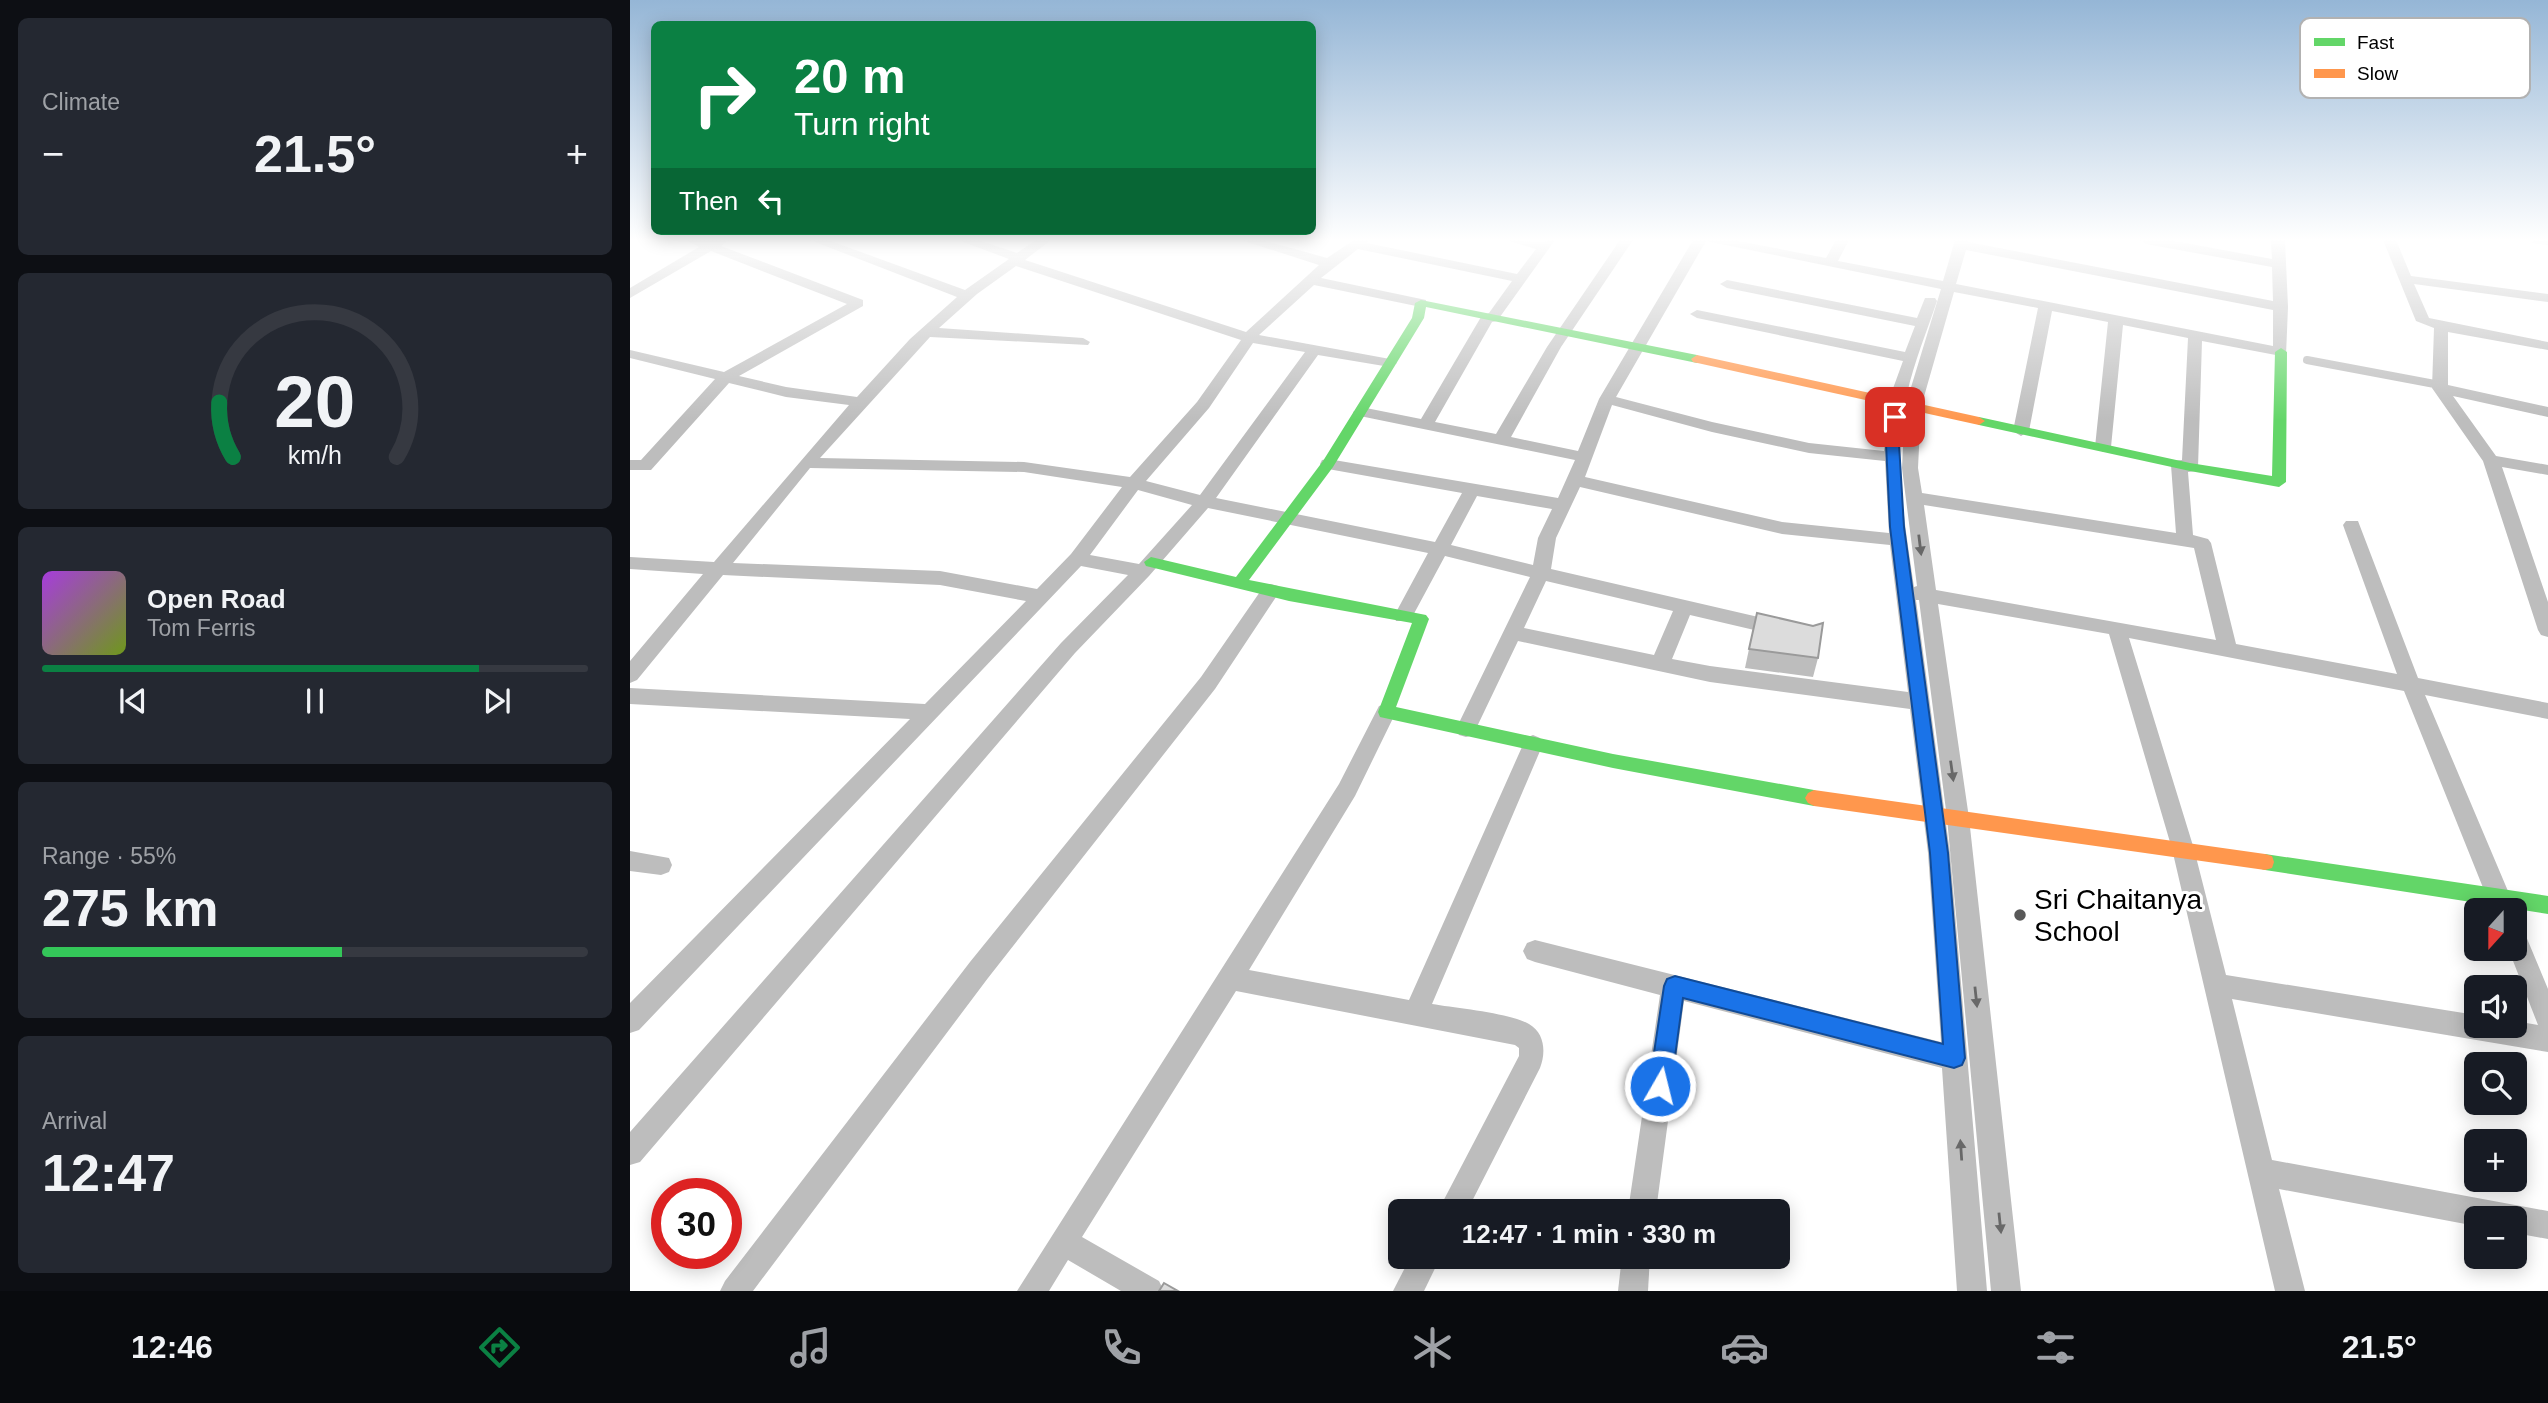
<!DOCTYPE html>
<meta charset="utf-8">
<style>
body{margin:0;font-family:Arial,sans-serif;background:#242831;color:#f1f3f6;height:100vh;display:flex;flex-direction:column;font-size:26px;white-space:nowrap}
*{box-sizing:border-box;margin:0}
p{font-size:23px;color:#9ea1a6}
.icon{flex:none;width:38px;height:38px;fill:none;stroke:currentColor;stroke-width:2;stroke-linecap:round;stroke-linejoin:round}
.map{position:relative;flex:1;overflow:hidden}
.sheet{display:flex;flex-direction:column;gap:18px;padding:18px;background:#0d0f14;width:630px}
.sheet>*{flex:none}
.top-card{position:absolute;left:21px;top:21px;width:665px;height:214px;border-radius:10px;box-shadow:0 4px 18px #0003;background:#0b8043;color:#fff;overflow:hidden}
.needle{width:46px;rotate:201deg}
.buttons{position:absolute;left:1834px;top:898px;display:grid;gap:14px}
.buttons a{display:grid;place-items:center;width:63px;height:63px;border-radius:10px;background:#171b24;box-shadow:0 4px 18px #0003;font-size:35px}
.speed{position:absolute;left:21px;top:1178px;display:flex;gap:14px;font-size:35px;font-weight:700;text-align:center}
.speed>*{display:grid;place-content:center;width:91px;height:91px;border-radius:50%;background:#171b24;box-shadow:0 4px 18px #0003;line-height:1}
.speed .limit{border:10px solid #d22;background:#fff;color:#111}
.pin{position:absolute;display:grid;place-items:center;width:60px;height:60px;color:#fff;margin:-30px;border-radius:14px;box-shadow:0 4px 10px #0006}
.me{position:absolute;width:77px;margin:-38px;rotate:8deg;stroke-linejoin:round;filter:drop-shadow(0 0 5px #0008)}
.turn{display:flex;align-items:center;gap:24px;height:147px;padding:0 28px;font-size:32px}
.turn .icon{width:91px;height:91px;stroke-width:2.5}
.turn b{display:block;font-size:49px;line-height:60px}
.then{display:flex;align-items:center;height:66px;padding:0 28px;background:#0003;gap:14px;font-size:26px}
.big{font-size:52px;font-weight:700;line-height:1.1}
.sheet .card{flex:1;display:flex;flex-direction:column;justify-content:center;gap:10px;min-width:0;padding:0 24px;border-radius:10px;background:#242831}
.sheet .dial{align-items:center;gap:0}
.dial svg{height:182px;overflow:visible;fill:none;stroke:#363941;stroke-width:7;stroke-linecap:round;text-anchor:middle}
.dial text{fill:#f1f3f6;stroke:none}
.song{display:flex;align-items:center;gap:21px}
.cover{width:84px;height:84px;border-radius:10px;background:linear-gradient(135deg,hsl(280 70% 55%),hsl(80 70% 35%))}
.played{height:7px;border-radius:4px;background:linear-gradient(90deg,#0b8043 80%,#363941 80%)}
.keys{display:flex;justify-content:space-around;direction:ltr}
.heat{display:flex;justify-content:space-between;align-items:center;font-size:38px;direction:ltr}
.charge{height:10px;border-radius:5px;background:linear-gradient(90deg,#34c759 55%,#363941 0)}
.trip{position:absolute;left:758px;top:1199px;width:402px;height:70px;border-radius:10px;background:#171b24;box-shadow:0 4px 18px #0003;font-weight:700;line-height:70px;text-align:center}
.menu{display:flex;height:112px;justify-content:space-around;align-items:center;background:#090b0e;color:#9ea1a6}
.menu .icon{width:49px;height:49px}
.menu .selected{color:#0b8043}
.menu b{font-size:32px;color:#f1f3f6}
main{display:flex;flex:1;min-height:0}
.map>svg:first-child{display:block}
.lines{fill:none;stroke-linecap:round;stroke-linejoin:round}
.lane{stroke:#bdbdbd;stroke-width:8}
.street{fill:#bdbdbd;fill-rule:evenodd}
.fast{fill:#63d668;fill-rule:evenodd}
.slow{fill:#ff974d;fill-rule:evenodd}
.wall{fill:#bdbdbd}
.building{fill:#dcdcdc;stroke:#9a9a9a;stroke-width:2}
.oneway{fill:#686868}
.route{fill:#1a73e8;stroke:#114b97;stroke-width:2}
.poi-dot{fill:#595959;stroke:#fff;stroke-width:2.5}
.labels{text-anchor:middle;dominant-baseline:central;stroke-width:6;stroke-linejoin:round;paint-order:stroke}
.near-poi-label{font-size:28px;fill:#000;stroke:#fff;text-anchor:start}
.key{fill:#fff;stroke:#b2b2b2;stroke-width:2}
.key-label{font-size:19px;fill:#000}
</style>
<main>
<section class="sheet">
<div class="card"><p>Climate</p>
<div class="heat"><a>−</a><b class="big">21.5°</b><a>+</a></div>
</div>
<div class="card dial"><svg viewBox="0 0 100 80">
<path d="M14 69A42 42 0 1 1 86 69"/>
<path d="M14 69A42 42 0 0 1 8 45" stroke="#0b8043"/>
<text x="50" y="56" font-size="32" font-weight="700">20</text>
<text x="50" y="72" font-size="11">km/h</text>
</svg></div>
<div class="card">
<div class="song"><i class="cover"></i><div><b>Open Road</b><p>Tom Ferris</p></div></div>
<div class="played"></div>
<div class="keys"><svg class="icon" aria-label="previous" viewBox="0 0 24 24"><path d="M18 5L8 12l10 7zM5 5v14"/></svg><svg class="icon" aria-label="pause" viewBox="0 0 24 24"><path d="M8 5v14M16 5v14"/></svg><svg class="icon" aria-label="next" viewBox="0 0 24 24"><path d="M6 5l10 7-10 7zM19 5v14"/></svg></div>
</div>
<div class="card"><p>Range · 55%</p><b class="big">275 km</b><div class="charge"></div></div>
<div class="card"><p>Arrival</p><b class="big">12:47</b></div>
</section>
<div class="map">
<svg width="1918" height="1291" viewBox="0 0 1918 1291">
<rect width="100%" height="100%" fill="#fff"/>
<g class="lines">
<path class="lane" d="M1677,360L1810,385"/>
<g class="street">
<path d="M56,240H99L91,246L233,300V306L109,376L156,387L227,397L280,339L327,297L180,240H198L335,290L379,259L328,240H348L387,253L406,240H421L395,260L616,332L689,265L611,240H632L697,258L724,240H739L737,243L887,274L906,249L876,240L911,242L925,240L867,321L862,322L805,422L866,434L917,347L990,240H1003L931,347L881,437L948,451L969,399L1063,240H1103L1196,258L1206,240H1219L1208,261L1313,281L1325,240H1339L1338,242L1643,301L1642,267L1516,244L1510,240H1539L1642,259L1641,240H1655L1658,307L1656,355L1651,356L1572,341L1568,467L1566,471L1558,472L1563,535L1578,539L1581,543L1606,644L1767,674L1713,525L1716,521H1728L1788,678L1918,703V719L1795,695L1886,910L1885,912L1862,910L1774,691L1499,638L1564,849L1596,975L1846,1015V1026H1885V1021L1908,1025L1878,948H1885V926L1893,929L1918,989V1052L1602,999L1642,1160L1918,1211V1239L1885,1233V1218H1846V1226L1649,1189L1675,1291H1645L1542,849L1479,634L1308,604L1339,818L1391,1291H1361L1317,818L1289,600H1286L1320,853L1357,1291H1327L1312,1068L1054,1001L1026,1211H998L1030,995L905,962L897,959L893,951L897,943L905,940L1311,1042L1298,853L1280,709L1080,682L888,641L843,735L836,737L829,735L826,729L900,577L815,556L780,621H766L764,616L798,553L578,508L519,576L445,653L10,1162L0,1165V1132L431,643L498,575L451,566L9,1030L0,1033V1003L280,719L0,704V688L295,704L396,601L310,585L93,575L7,680L0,683V661L73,574L0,569V557L84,562L219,405L156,397L99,383L21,470H0V460H11L85,379L0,358V350L94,372L217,304L81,251L0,298V288L69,247ZM1076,241L1311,289L1275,407L1272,468L1287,586L1284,587C1275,524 1262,456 1277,394C1284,362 1297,331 1307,301L1305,298H1295L1287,318L1097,280L1090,284L1097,288L1285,326L1275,352L1067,310L1060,314L1067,318L1273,361L1261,394L1254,451L1179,443L1082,422L986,397ZM728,249L882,281L859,313L851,317L791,419L731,407L723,412L725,415L945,460L928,498L698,459L692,460L690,464L692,468L698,469L832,493L805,542L586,498L688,355L760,367L767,363L760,359L629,335L684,285L791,307L796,306V300L691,278ZM1336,250L1643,310V346L1326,284ZM386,266L611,340L567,402L500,477L394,462L190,458L300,337L458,345L460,342L453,338L309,328L347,294ZM1324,292L1408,308L1383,431L1391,436L1399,431L1422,311L1478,322L1465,447L1473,452L1481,447L1493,325L1558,338L1552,460L1543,461L1541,465L1546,533L1292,493L1288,468L1291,407ZM623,343L675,352L570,495L516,481L579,408ZM982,405L1082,432L1179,453L1255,461L1259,533L1152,522L955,477ZM180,468L394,472L492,487L441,554L407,589L310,571L103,563ZM950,487L1152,534L1260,545L1278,692L1080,666L1042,659L1060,615L1150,636L1157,634L1159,629L1157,624L1150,622L921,569L926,538ZM508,490L562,505L509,564L460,555ZM847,496L922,509L908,538L903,565L821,545ZM1294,505L1564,548L1586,640L1306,590ZM916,581L1043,611L1024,655L894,628Z"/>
<path d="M1753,240H1766L1781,276L1918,294V302L1784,284L1799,318L1918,342V350L1818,332V385L1918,407V417L1823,396L1866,456L1918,465V475L1872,467L1918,602V637L1911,635L1908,630L1853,461L1802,388L1804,328L1786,321Z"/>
<path d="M1902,240H1918V245L1903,243Z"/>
<path d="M641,584L648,586L650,591L585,689L358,978L123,1291H90L95,1281L340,962L571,677L634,586Z"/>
<path d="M756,704L763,706L766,712L725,796L619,970L779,1000L896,738L903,735L910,738L913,744L802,1004C826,1008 880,1013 899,1024C915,1033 916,1053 910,1068L837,1211H808L889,1056V1048L885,1045L606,991L452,1237L529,1281L534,1291H491L438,1260L419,1291H387L709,784L749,706Z"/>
<path d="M0,851L39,858L42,865L39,872L31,875L0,871Z"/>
<path d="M781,1256H811L794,1291H763Z"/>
<path d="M992,1256H1020L1018,1291H988Z"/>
</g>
<g class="fast">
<path d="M791,300L1067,355L1073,359L1067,363L796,307L794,318L703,467L619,580L796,615L799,619L766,707L983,754L1184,790L1190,793L1193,798L1190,803L1184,806L983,768L750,717L748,712L782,623L659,601L516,566L514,562L521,557L606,577L693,461L782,318L785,303Z"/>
<path d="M1651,348L1657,352L1656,482L1649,487L1560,471L1349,425L1343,421L1349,417L1560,463L1642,476L1645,352Z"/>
<path d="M1635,854L1918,896V914L1635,870L1628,868L1626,862L1628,856Z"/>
</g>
<g class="slow">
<path d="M1067,355L1349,417L1355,421L1349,425L1063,362L1061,359Z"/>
<path d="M1184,790L1635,854L1642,856L1644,862L1642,868L1635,870L1184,806L1178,803L1175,798L1178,793Z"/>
</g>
</g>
<path class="wall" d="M1119,649L1188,658L1183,677L1115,668Z"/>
<g class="building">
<path d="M1127,613L1183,626L1193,623L1188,658L1119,649Z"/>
<path d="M534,1283L548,1291H529Z"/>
</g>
<defs><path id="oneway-solid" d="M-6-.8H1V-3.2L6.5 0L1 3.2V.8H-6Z" transform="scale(1.75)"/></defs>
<g class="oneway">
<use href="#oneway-solid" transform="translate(1290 545) rotate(83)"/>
<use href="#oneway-solid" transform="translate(1322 771) rotate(82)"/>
<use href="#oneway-solid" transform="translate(1346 997) rotate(84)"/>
<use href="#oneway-solid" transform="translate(1331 1150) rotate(-94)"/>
<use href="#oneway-solid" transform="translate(1370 1223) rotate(84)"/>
</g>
<linearGradient id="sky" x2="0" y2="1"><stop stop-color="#95b6d6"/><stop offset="0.57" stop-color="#fff"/><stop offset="1" stop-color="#fff" stop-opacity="0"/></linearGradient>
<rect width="1918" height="421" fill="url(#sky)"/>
<path class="route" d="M1265,413L1271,417L1269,444L1274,527L1318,853L1335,1058L1332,1065L1324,1068L1053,998L1041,1086L1038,1094L1030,1097L1022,1094L1019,1086L1034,986L1037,979L1045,976L1313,1044L1300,853L1260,527L1256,444L1258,417Z"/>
<circle class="poi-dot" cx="1390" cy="915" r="7"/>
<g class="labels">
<g class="near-poi-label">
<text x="1404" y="899">Sri Chaitanya<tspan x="1404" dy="32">School</tspan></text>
</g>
</g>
<rect x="1670" y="18" width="230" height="80" rx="10" class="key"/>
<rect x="1684" y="38" width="31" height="8" fill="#63d668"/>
<rect x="1684" y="69" width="31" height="9" fill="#ff974d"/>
<g class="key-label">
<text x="1727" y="49">Fast</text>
<text x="1727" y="80">Slow</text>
</g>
</svg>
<div class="buttons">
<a><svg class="needle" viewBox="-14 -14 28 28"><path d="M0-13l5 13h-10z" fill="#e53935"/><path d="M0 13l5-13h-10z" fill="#9ea1a6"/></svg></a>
<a><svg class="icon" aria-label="sound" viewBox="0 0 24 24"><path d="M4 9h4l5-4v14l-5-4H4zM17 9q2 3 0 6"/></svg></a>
<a><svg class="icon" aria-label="search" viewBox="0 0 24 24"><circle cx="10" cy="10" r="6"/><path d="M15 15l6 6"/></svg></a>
<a>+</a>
<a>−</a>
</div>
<div class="speed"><div class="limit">30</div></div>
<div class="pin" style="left:1265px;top:417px;background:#d93025"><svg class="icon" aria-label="arrive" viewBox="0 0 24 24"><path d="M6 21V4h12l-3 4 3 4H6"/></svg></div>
<svg class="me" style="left:1030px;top:1086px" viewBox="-20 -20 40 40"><circle r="17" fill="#1a73e8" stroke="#fff" stroke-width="3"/><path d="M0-11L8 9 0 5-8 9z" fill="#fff"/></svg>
<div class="trip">12:47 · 1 min · 330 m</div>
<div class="top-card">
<div class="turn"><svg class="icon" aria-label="right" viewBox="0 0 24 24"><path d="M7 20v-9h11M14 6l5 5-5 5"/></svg><div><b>20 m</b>Turn right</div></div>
<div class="then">Then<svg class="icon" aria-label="left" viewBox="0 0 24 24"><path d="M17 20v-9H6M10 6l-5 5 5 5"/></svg></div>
</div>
</div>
</main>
<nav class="menu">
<b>12:46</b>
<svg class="icon selected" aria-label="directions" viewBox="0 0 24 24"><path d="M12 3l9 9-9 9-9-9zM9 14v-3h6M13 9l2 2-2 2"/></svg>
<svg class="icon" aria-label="music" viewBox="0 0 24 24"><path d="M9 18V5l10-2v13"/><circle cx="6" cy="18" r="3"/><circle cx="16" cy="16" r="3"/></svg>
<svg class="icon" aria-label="phone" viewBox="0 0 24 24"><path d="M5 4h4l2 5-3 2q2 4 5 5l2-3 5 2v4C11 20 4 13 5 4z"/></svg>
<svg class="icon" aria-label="climate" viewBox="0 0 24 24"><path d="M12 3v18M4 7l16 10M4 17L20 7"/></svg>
<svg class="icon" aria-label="car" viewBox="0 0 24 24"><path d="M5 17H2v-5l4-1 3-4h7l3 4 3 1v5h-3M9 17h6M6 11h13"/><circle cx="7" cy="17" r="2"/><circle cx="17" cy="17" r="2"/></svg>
<svg class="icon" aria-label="filters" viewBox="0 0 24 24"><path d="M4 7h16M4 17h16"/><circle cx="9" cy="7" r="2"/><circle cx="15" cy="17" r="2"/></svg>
<b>21.5°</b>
</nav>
